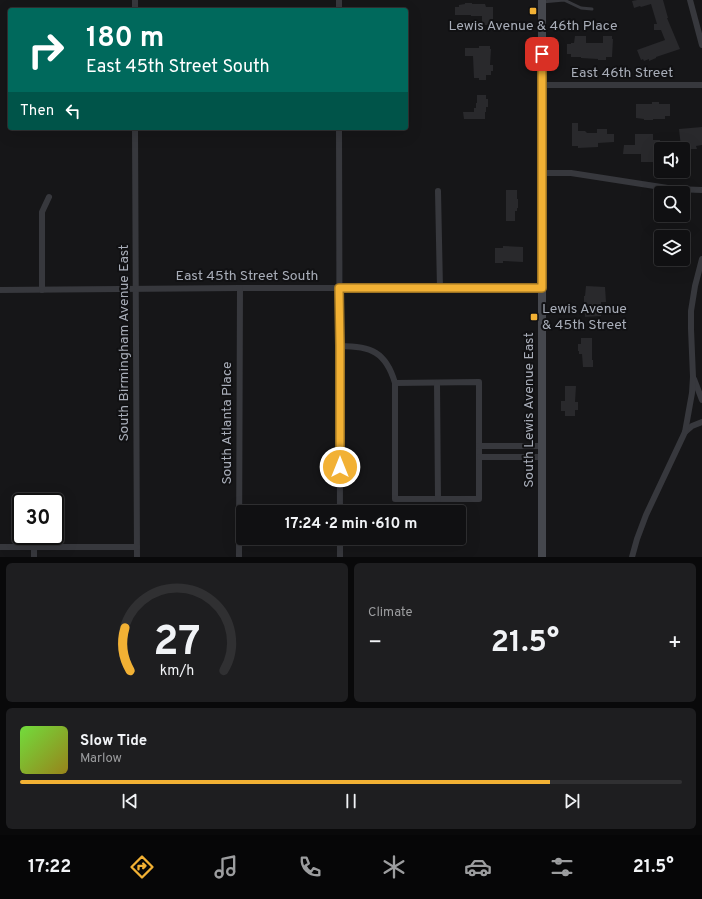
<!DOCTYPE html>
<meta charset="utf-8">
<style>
body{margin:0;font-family:Overpass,sans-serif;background:#1e1e20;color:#f1f3f6;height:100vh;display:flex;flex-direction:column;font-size:15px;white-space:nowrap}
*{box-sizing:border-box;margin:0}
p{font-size:13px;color:#9c9d9f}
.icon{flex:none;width:22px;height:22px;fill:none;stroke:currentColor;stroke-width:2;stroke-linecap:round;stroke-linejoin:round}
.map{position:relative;height:557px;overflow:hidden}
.details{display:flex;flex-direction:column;gap:6px;padding:6px;background:#09090a;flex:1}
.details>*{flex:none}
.hud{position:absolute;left:8px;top:8px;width:400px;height:122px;border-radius:4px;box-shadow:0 4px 16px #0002,0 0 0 1px #303032;background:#00695c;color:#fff;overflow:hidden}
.fabs{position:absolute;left:654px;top:142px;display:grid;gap:8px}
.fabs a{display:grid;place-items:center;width:36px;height:36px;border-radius:4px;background:#101012;box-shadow:0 4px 16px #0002,0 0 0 1px #303032;font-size:20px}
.speed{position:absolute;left:12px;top:493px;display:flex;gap:8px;font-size:20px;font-weight:700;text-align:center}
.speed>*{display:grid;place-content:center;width:52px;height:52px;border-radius:50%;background:#101012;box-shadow:0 4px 16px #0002,0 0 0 1px #303032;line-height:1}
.speed .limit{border:2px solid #111;border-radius:6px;background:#fff;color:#111}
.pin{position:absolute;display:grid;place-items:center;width:34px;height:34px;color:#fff;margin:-17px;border-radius:8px;box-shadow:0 2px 6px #0006}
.me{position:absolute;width:44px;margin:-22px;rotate:0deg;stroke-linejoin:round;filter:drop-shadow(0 0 3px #0008)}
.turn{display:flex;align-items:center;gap:14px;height:84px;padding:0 12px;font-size:18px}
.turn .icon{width:52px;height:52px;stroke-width:2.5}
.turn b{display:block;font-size:28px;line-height:34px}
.then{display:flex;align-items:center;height:38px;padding:0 12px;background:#0003;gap:8px;font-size:15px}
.big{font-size:30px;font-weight:700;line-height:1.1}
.details .card{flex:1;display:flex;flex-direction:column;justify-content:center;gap:6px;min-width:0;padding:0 14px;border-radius:6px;background:#1e1e20}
.details .dial{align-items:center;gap:0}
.dial svg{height:104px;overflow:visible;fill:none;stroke:#303032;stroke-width:7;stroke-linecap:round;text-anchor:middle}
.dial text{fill:#f1f3f6;stroke:none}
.song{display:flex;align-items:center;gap:12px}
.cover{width:48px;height:48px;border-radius:6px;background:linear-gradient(135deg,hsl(100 70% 55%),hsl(50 70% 35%))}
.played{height:4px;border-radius:2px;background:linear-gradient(90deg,#f2b134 80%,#303032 80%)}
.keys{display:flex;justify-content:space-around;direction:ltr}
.heat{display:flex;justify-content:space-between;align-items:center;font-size:22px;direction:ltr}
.details .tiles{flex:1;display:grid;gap:6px;grid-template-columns:1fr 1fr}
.card:last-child{grid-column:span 2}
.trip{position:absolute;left:236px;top:505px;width:230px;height:40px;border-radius:4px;background:#101012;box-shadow:0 4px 16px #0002,0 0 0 1px #303032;font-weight:700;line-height:40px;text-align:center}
.menu{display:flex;height:64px;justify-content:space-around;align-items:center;background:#060607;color:#9c9d9f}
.menu .icon{width:28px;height:28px}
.menu .current{color:#f2b134}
.menu b{font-size:18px;color:#f1f3f6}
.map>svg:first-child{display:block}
.building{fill:#29292c}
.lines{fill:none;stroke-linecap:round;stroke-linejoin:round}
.lane{stroke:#37383d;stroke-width:3}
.street{stroke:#37383d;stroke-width:6}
.secondary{stroke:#45474d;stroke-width:8}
.route-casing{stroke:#9d7322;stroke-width:10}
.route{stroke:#f2b134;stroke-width:7}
.poi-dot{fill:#f2b134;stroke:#111113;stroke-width:1.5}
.labels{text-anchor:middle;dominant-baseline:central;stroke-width:4;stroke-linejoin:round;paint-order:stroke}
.poi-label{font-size:14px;fill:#a8adb8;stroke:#111113}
.street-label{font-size:14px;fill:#a8adb8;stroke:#111113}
</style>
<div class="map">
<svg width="702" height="557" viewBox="0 0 702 557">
<rect width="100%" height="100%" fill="#161618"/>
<g class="building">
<path d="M637,0H663L668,18H667L680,49L656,57V58L649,61V59L644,61L643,59L641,60L637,50L665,40L661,30H654V24H657L651,4L641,7L640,6L634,8L632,1Z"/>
<path d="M465,3H472V4H485L486,7H493V25H482V16H471V15H455V7H459V5L465,4Z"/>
<path d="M575,36H586V43H603V36H612V39H613L612,57H606V60H598V59L581,58V57H571V54H567V44H571V43H574Z"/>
<path d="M479,46H490V49H491L490,65H493V71H491V75H486V80H479V78H474L473,56H465V48H479Z"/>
<path d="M477,95H486V99H488V107H486V112H485V119H464L463,112H474V108H476V103H477Z"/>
<path d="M652,102H659V104H670V116H665V119H653V120H644V119L636,118V104H652Z"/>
<path d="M572,123H578V131H585L587,133H597V129H607V134H614V142L598,143V147L578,148V146H572Z"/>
<path d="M702,127V145L696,146L697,149H689V148L683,149V147H681L679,129Z"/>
<path d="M635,134H653V140H660V152H653V162H641V154H623L624,145H635Z"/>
<path d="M506,190H517V199H518V208H517V211H515V221H506Z"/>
<path d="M503,246L523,247V262L503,261V263H495V248H503Z"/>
<path d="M586,286L605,287L606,302H601V316L585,317V309H584V296H585Z"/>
<path d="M581,338H592V360H593V367H583L582,354H579V351H578V344H581Z"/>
<path d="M565,386H576L575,402H578V410H575V416H565V411H561V401H565Z"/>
</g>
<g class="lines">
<path class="lane" d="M542,2L564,0L581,8L592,9"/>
<g class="street">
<path d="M135,0V10"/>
<path d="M690,0L702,45"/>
<path d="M339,10V0"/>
<path d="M542,85H702"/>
<path d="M135,128L137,557"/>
<path d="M339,128L340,512"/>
<path d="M542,173H571L674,189L702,190"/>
<path d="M438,191L440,289"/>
<path d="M0,290L240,288H542"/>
<path d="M42,290V212L49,197"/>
<path d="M340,346C371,346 386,352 395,383V499H479V382L395,383"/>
<path d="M694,379L702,400"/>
<path d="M437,383L438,499"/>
<path d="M685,432L692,426L702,422"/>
<path d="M479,446H542"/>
<path d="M480,457H542"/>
<path d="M0,547H137"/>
<path d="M34,547V557"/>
<path d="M239,557L240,288"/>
<path d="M340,557V538"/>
<path d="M632,557L637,539L646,515L685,432L692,393L693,377L691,329V311L695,286L702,259"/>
</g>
<path class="secondary" d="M542,0V557"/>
</g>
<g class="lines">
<g class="route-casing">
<path id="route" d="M340,467V346L339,288H542V54"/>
</g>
<use href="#route" class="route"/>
</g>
<g class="poi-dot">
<rect x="529" y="7" width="8" height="8" rx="2"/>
<rect x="530" y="313" width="8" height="8" rx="2"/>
</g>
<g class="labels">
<g class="poi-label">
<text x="533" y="26">Lewis Avenue &amp; 46th Place</text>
<text x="542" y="309" text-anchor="start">Lewis Avenue<tspan x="542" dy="16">&amp; 45th Street</tspan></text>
</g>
<g class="street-label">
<text x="622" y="73">East 46th Street</text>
<text x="247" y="276">East 45th Street South</text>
<text transform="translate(124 343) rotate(-90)">South Birmingham Avenue East</text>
<text transform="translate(529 410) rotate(-90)">South Lewis Avenue East</text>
<text transform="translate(227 423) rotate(-90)">South Atlanta Place</text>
</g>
</g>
</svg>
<div class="fabs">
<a><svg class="icon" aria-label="sound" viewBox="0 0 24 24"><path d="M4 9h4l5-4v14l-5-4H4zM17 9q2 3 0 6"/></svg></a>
<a><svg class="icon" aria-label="search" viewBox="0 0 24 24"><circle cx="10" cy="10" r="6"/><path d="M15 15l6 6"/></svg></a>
<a><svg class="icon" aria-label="layers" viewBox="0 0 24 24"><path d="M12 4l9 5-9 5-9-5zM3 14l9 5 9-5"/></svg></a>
</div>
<div class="speed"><div class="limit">30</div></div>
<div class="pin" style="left:542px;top:54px;background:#d93025"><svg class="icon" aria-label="arrive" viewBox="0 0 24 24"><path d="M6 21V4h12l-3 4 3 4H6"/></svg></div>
<svg class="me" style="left:340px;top:467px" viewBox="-20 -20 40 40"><circle r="17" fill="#f2b134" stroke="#fff" stroke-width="3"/><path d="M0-11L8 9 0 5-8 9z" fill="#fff"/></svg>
<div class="trip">17:24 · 2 min · 610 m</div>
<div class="hud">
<div class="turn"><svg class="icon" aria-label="right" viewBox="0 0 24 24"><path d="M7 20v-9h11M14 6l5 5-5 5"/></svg><div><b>180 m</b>East 45th Street South</div></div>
<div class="then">Then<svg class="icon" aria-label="left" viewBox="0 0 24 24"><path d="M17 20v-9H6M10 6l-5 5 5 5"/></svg></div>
</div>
</div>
<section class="details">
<div class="tiles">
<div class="card dial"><svg viewBox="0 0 100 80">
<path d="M14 69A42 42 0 1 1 86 69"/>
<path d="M14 69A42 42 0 0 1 10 36" stroke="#f2b134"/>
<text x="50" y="56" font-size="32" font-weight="700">27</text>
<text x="50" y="72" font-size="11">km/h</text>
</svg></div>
<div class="card"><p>Climate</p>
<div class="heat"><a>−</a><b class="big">21.5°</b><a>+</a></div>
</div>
<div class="card">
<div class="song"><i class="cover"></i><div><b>Slow Tide</b><p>Marlow</p></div></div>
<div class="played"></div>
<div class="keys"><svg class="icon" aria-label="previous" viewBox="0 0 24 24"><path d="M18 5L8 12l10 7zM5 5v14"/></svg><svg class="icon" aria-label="pause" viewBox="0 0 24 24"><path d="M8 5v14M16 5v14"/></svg><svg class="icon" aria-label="next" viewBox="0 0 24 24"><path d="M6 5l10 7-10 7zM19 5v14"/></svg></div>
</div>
</div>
</section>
<nav class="menu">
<b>17:22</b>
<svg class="icon current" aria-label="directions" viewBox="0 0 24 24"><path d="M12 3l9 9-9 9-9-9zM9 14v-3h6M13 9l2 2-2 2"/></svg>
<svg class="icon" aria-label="music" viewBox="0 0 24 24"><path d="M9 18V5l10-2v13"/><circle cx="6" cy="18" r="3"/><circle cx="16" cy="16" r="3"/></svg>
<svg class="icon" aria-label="phone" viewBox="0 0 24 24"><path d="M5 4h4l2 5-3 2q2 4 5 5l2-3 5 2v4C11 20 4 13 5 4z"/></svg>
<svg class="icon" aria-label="climate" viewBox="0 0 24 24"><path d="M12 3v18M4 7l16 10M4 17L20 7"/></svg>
<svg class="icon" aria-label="car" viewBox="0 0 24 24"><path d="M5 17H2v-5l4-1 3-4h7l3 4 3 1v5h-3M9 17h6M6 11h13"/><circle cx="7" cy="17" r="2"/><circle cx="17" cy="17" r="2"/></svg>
<svg class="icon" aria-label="filters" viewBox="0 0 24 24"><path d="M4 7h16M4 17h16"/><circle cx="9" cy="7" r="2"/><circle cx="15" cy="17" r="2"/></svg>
<b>21.5°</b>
</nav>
